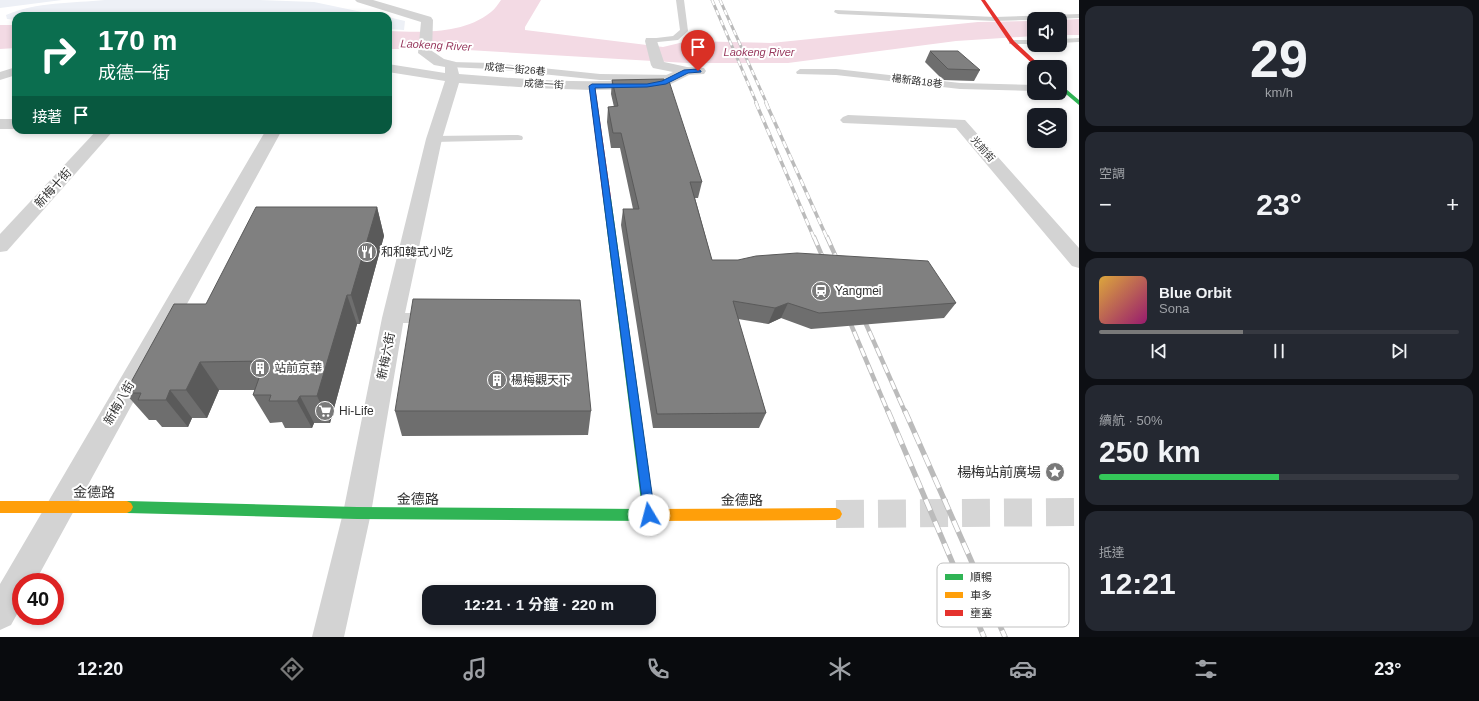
<!DOCTYPE html>
<html lang="zh-TW">
<meta charset="utf-8">
<style>
body{margin:0;font-family:Helvetica,"Noto Sans TC",sans-serif;background:#242831;color:#f1f3f6;height:100vh;display:flex;flex-direction:column;font-size:15px;white-space:nowrap}
*{box-sizing:border-box;margin:0}
p{font-size:13px;color:#9ea1a6}
.icon{flex:none;width:22px;height:22px;fill:none;stroke:currentColor;stroke-width:2;stroke-linecap:round;stroke-linejoin:round}
.map{position:relative;flex:1;overflow:hidden}
.side{display:flex;flex-direction:column;gap:6px;padding:6px;background:#0d0f14;width:400px}
.side>*{flex:none}
.banner{position:absolute;left:12px;top:12px;width:380px;height:122px;border-radius:12px;box-shadow:0 2px 6px #0003;background:#0b6e4f;color:#fff;overflow:hidden}
.tools{position:absolute;left:1027px;top:12px;display:grid;gap:8px}
.tools a{display:grid;place-items:center;width:40px;height:40px;border-radius:8px;background:#171b24;box-shadow:0 2px 6px #0003;font-size:20px}
.speed{position:absolute;left:12px;top:573px;display:flex;gap:8px;font-size:20px;font-weight:700;text-align:center}
.speed>*{display:grid;place-content:center;width:52px;height:52px;border-radius:50%;background:#171b24;box-shadow:0 2px 6px #0003;line-height:1}
.speed .limit{border:6px solid #d22;background:#fff;color:#111}
.pin{position:absolute;display:grid;place-items:center;width:34px;height:34px;color:#fff;margin:-41px -17px;border-radius:50% 50% 50% 0;rotate:-45deg;box-shadow:0 0 4px #0007}
.pin .icon{rotate:45deg}
.me{position:absolute;width:44px;margin:-22px;rotate:352deg;stroke-linejoin:round;filter:drop-shadow(0 0 3px #0008)}
.turn{display:flex;align-items:center;gap:14px;height:84px;padding:0 20px;font-size:18px}
.turn .icon{width:52px;height:52px;stroke-width:2.5}
.turn b{display:block;font-size:28px;line-height:34px}
.then{display:flex;align-items:center;height:38px;padding:0 20px;background:#0003;gap:8px;font-size:15px}
.big{font-size:30px;font-weight:700;line-height:1.1}
.side .widget{flex:1;display:flex;flex-direction:column;justify-content:center;gap:6px;min-width:0;padding:0 14px;border-radius:12px;background:#242831}
.side .dial{align-items:center;gap:0}
.dial b{font-size:52px;line-height:1}
.song{display:flex;align-items:center;gap:12px}
.cover{width:48px;height:48px;border-radius:6px;background:linear-gradient(135deg,hsl(40 70% 55%),hsl(320 70% 35%))}
.played{height:4px;border-radius:2px;background:linear-gradient(90deg,#797979 40%,#363941 40%)}
.keys{display:flex;justify-content:space-around;direction:ltr}
.heat{display:flex;justify-content:space-between;align-items:center;font-size:22px;direction:ltr}
.charge{height:6px;border-radius:3px;background:linear-gradient(90deg,#34c759 50%,#363941 0)}
.trip{position:absolute;left:422px;top:585px;width:234px;height:40px;border-radius:12px;background:#171b24;box-shadow:0 2px 6px #0003;font-weight:700;line-height:40px;text-align:center}
.menu{display:flex;height:64px;justify-content:space-around;align-items:center;background:#090b0e;color:#9ea1a6}
.menu .icon{width:28px;height:28px}
.menu .on{color:#797979}
.menu b{font-size:18px;color:#f1f3f6}
main{display:flex;flex:1;min-height:0}
.map>svg:first-child{display:block}
.green{fill:#edf0f6}
.water{fill:#f3dae4}
.lines{fill:none;stroke-linecap:round;stroke-linejoin:round}
.secondary-tunnel{stroke:#d6d6d6;stroke-width:28;stroke-dasharray:28 14;stroke-linecap:butt}
.lane{fill:#d3d3d3;fill-rule:evenodd}
.street{fill:#d3d3d3;fill-rule:evenodd}
.fast{fill:#30b455;fill-rule:evenodd}
.slow{fill:#ff9f0a;fill-rule:evenodd}
.jam{fill:#e5322d;fill-rule:evenodd}
.rail-far3-casing{stroke:#bbb;stroke-width:3}
.rail-far2-casing{stroke:#bbb;stroke-width:3.5}
.rail-far1-casing{stroke:#bbb;stroke-width:4.5}
.rail-casing{stroke:#bbb;stroke-width:5.5}
.rail-far3{stroke:#fff;stroke-width:2;stroke-dasharray:5.5;stroke-linecap:butt}
.rail-far2{stroke:#fff;stroke-width:2.5;stroke-dasharray:7;stroke-linecap:butt}
.rail-far1{stroke:#fff;stroke-width:3;stroke-dasharray:9;stroke-linecap:butt}
.rail{stroke:#fff;stroke-width:4;stroke-dasharray:12;stroke-linecap:butt}
.wall{fill:#6e6e6e}
.shaded-wall{fill:#5a5a5a}
.building{fill:#808080;stroke:#5a5a5a}
.route{fill:#1a73e8;stroke:#114b97}
.labels{text-anchor:middle;dominant-baseline:central;stroke-width:4;stroke-linejoin:round;paint-order:stroke}
.far-street-label{font-size:10px;fill:#313131;stroke:#fff}
.far-water-label{font-size:11px;font-style:italic;fill:#983a5f;stroke:#fff}
.street-label{font-size:12px;fill:#313131;stroke:#fff}
.poi-label{font-size:12px;fill:#313131;stroke:#fff;text-anchor:start}
.near-poi-label{font-size:14px;fill:#313131;stroke:#fff;text-anchor:end}
.near-street-label{font-size:14px;fill:#313131;stroke:#fff}
.key{fill:#fff;stroke:#c1c1c1;stroke-width:1}
.key-label{font-size:11px;fill:#313131}
</style>
<main>
<div class="map">
<svg width="1079" height="637" viewBox="0 0 1079 637">
<rect width="100%" height="100%" fill="#fff"/>
<g class="green">
<path d="M0,0H62L0,8Z"/>
<path d="M105,0H259L314,2L381,16H16V20L7,19L6,15C36,2 73,3 105,0Z"/>
<path d="M388,17L405,21L404,30L388,29Z"/>
</g>
<g class="water">
<path d="M501,0H541L525,27V30L663,47L688,41L771,43L978,22L1034,21V36L956,41L788,63H687L451,49H388V31C422,32 462,35 491,12C495,9 498,4 501,0Z"/>
<path d="M1079,19V35H1060V20Z"/>
<path d="M0,25H16V48L0,49Z"/>
</g>
<g class="lines">
<path class="secondary-tunnel" d="M836,514L1079,512"/>
<g class="lane">
<path d="M676,0H684L688,31L678,40L648,43V39L673,36L680,30Z"/>
<path d="M835,10L995,17L1079,14V18L995,21L838,14L834,12Z"/>
<path d="M1079,38V42L1060,43V39Z"/>
<rect x="1009" y="40" width="25" height="4"/>
<path d="M451,62L493,63L600,74L675,75L679,78L675,81L600,80L493,69L448,67L447,65Z"/>
<path d="M800,69H836L960,83L1034,85V91L960,89L836,75L797,74L796,72Z"/>
<path d="M518,135L522,136L523,138L522,140L434,142L429,139L434,136Z"/>
<path d="M393,313H429L434,314L436,318L434,322L429,323H393L388,322L386,318L388,314Z"/>
</g>
<g class="street">
<path d="M355,0H373L431,17L433,20L432,51L444,59L456,62L459,74C509,78 558,82 607,81C631,81 651,83 673,72L653,68L651,65L645,41L646,38H656L664,62L687,67L704,68L706,71L704,74L689,75L669,85L647,89L592,90L533,88L459,83L442,139L404,318L371,513L344,637H312L343,513L382,318L426,139L445,81L388,72V64L445,73V67L434,65L418,53L421,22L357,2Z"/>
<path d="M16,67V75L0,80V72Z"/>
<path d="M848,115L965,120L1079,248V268L1072,266L956,128L843,123L840,120L843,117Z"/>
<rect x="0" y="119" width="16" height="10"/>
<path d="M97,130H114L7,251L0,252V234Z"/>
<path d="M266,130H282L35,582H21V607L11,625L0,630V584Z"/>
</g>
<g class="fast">
<path d="M1060,84L1079,100V105L1060,89Z"/>
<path d="M604,196H607L611,198L655,515L653,519L647,521L357,519L127,513L123,511L121,507L123,503L127,501L357,507L642,509L603,198Z"/>
</g>
<g class="slow">
<path d="M0,501H127L131,503L133,507L131,511L127,513H0Z"/>
<path d="M836,508L840,510L842,514L840,518L836,520L647,521L643,519L641,515L643,511L647,509Z"/>
</g>
<g class="jam">
<path d="M981,0H985L1014,41L1042,67H1036L1010,43Z"/>
<path d="M592,84L595,86L611,198L607,200L603,198L589,86Z"/>
</g>
<g class="rail-far3-casing">
<g id="rail-far3">
<path d="M712,0L757,104"/>
<path d="M720,0L767,104"/>
</g>
</g>
<g class="rail-far2-casing">
<g id="rail-far2">
<path d="M756,103L814,238"/>
<path d="M766,103L827,238"/>
</g>
</g>
<g class="rail-far1-casing">
<g id="rail-far1">
<path d="M814,237L826,265"/>
<path d="M827,237L840,266"/>
<path d="M847,315L888,412"/>
<path d="M862,315L905,412"/>
</g>
</g>
<g class="rail-casing">
<g id="rail">
<path d="M888,411L984,637"/>
<path d="M905,411L1005,637"/>
</g>
</g>
<use href="#rail-far3" class="rail-far3"/>
<use href="#rail-far2" class="rail-far2"/>
<use href="#rail-far1" class="rail-far1"/>
<use href="#rail" class="rail"/>
</g>
<g class="wall">
<path d="M930,51L980,70L974,81L943,80L925,62Z"/>
<path d="M612,80L702,182L698,198H695L712,260L956,303L944,318L811,329L781,318L768,324L738,319L766,413L759,428H653L621,225L623,209H633L620,148H611L607,122L608,107H614L611,94Z"/>
<path d="M377,207L384,236L360,324H357L330,423H314L312,428H285L282,422L270,423L253,395L255,390H219L207,418H192L188,427H162L156,420H149L125,393L206,304Z"/>
<path d="M395,411H591L588,435L402,436Z"/>
</g>
<g class="shaded-wall">
<path d="M377,207L384,236L360,324L351,295Z"/>
<path d="M347,295L357,324L330,423L317,396Z"/>
<path d="M788,303L781,318L768,324L775,308Z"/>
<path d="M200,362L219,390L207,418L186,390Z"/>
<path d="M170,390L192,418L188,427L166,400Z"/>
<path d="M300,396L314,423L312,428L297,401Z"/>
</g>
<g class="building">
<path d="M930,51H958L980,70L948,69Z"/>
<path d="M664,79V81H669L702,182H690L712,260H738L756,256L797,253L928,261L956,303L819,313L788,303L775,308L733,301L766,413L657,414L623,209H639L621,133H613L608,107L618,106L612,80Z"/>
<path d="M256,207H377L351,295H347L317,396H300L297,401H269L271,395H253L265,361L200,362L186,390H170L166,400H138L141,393H125L174,304H206Z"/>
<path d="M413,299L580,300L591,411H395Z"/>
</g>
<path class="route" d="M698,69L701,71V72L688,73L666,84L647,87L595,88L655,515L654,519L649,520L645,519L644,515L589,86L592,84H647L662,81L684,70Z"/>
<defs>
<g id="restaurant-disc" transform="scale(1)"><circle r="9.5" fill="#797979" stroke="#fff"/><path d="M-5-6h1v4h1v-4h1v4h1v-4h1v5L-1.5 .5V6h-2V.5L-5-1ZM5-6V6H3V1.5H1.5Q1.5-4 5-6Z" fill="#fff"/></g>
<g id="station-disc" transform="scale(1)"><circle r="9.5" fill="#797979" stroke="#fff"/><path d="M-3-6H3Q5-6 5-4V2Q5 4 3 4L4.5 6H3L1.5 4h-3L-3 6H-4.5L-3 4Q-5 4-5 2V-4Q-5-6-3-6ZM-3.5-4v3h7v-3ZM-3.5 1v1.5H-2V1ZM2 1v1.5H3.5V1Z" fill="#fff"/></g>
<g id="building-disc" transform="scale(1)"><circle r="9.5" fill="#797979" stroke="#fff"/><path d="M-4-6H4V6H1V3H-1V6H-4ZM-2.5-4.3h1.7v1.8h-1.7ZM.8-4.3h1.7v1.8H.8ZM-2.5-1h1.7V.8h-1.7ZM.8-1h1.7V.8H.8Z" fill="#fff"/></g>
<g id="supermarket-disc" transform="scale(1)"><circle r="9.5" fill="#797979" stroke="#fff"/><path d="M-6-5.5h2.5l.6 2H6L4.5 2H-2.5L-4.4-4H-6ZM-1.5 3.2a1.3 1.3 0 1 0 .1 0ZM3 3.2a1.3 1.3 0 1 0 .1 0Z" fill="#fff"/></g>
<g id="sight-disc" transform="scale(1)"><circle r="9.5" fill="#797979" stroke="#fff"/><path d="M0-6L1.8-2.2L6-1.7L2.9 1.2L3.7 5.4L0 3.3L-3.7 5.4L-2.9 1.2L-6-1.7L-1.8-2.2Z" fill="#fff"/></g>
</defs>
<g fill-rule="evenodd">
<use href="#restaurant-disc" x="367" y="252"/>
<use href="#station-disc" x="821" y="291"/>
<use href="#building-disc" x="260" y="368"/>
<use href="#building-disc" x="497" y="380"/>
<use href="#supermarket-disc" x="325" y="411"/>
<use href="#sight-disc" x="1055" y="472"/>
</g>
<g class="labels">
<g class="far-street-label">
<text transform="translate(515 69) rotate(5)">成德一街26巷</text>
<text transform="translate(917 81) rotate(7)">楊新路18巷</text>
<text transform="translate(544 84) rotate(3)">成德一街</text>
<text transform="translate(983 149) rotate(49)">光前街</text>
</g>
<g class="far-water-label">
<text transform="translate(436 45) rotate(3)">Laokeng River</text>
<text x="759" y="52">Laokeng River</text>
</g>
<g class="street-label">
<text transform="translate(53 188) rotate(-48)">新梅十街</text>
<text transform="translate(386 356) rotate(-79)">新梅六街</text>
<text transform="translate(119 403) rotate(-60)">新梅八街</text>
</g>
<g class="poi-label">
<text x="381" y="252">和和韓式小吃</text>
<text x="835" y="291">Yangmei</text>
<text x="274" y="368">站前京華</text>
<text x="511" y="380">楊梅觀天下</text>
<text x="339" y="411">Hi-Life</text>
</g>
<g class="near-poi-label">
<text x="1041" y="472">楊梅站前廣場</text>
</g>
<g class="near-street-label">
<text transform="translate(94 492) rotate(1)">金德路</text>
<text x="418" y="499">金德路</text>
<text x="742" y="500">金德路</text>
</g>
</g>
<rect x="937" y="563" width="132" height="64" rx="6" class="key"/>
<rect x="945" y="574" width="18" height="6" fill="#30b455"/>
<rect x="945" y="592" width="18" height="6" fill="#ff9f0a"/>
<rect x="945" y="610" width="18" height="6" fill="#e5322d"/>
<g class="key-label">
<text x="970" y="581">順暢</text>
<text x="970" y="599">車多</text>
<text x="970" y="617">壅塞</text>
</g>
</svg>
<div class="tools">
<a><svg class="icon" aria-label="sound" viewBox="0 0 24 24"><path d="M4 9h4l5-4v14l-5-4H4zM17 9q2 3 0 6"/></svg></a>
<a><svg class="icon" aria-label="search" viewBox="0 0 24 24"><circle cx="10" cy="10" r="6"/><path d="M15 15l6 6"/></svg></a>
<a><svg class="icon" aria-label="layers" viewBox="0 0 24 24"><path d="M12 4l9 5-9 5-9-5zM3 14l9 5 9-5"/></svg></a>
</div>
<div class="speed"><div class="limit">40</div></div>
<div class="pin" style="left:698px;top:71px;background:#d93025"><svg class="icon" aria-label="arrive" viewBox="0 0 24 24"><path d="M6 21V4h12l-3 4 3 4H6"/></svg></div>
<svg class="me" style="left:649px;top:515px" viewBox="-20 -20 40 40"><circle r="19" fill="#fff"/><path d="M0-13L10 11 0 6-10 11z" fill="#1a73e8"/></svg>
<div class="trip">12:21 · 1 分鐘 · 220 m</div>
<div class="banner">
<div class="turn"><svg class="icon" aria-label="right" viewBox="0 0 24 24"><path d="M7 20v-9h11M14 6l5 5-5 5"/></svg><div><b>170 m</b>成德一街</div></div>
<div class="then">接著<svg class="icon" aria-label="arrive" viewBox="0 0 24 24"><path d="M6 21V4h12l-3 4 3 4H6"/></svg></div>
</div>
</div>
<section class="side">
<div class="widget dial"><b>29</b><p>km/h</p></div>
<div class="widget"><p>空調</p>
<div class="heat"><a>−</a><b class="big">23°</b><a>+</a></div>
</div>
<div class="widget">
<div class="song"><i class="cover"></i><div><b>Blue Orbit</b><p>Sona</p></div></div>
<div class="played"></div>
<div class="keys"><svg class="icon" aria-label="previous" viewBox="0 0 24 24"><path d="M18 5L8 12l10 7zM5 5v14"/></svg><svg class="icon" aria-label="pause" viewBox="0 0 24 24"><path d="M8 5v14M16 5v14"/></svg><svg class="icon" aria-label="next" viewBox="0 0 24 24"><path d="M6 5l10 7-10 7zM19 5v14"/></svg></div>
</div>
<div class="widget"><p>續航 · 50%</p><b class="big">250 km</b><div class="charge"></div></div>
<div class="widget"><p>抵達</p><b class="big">12:21</b></div>
</section>
</main>
<nav class="menu">
<b>12:20</b>
<svg class="icon on" aria-label="directions" viewBox="0 0 24 24"><path d="M12 3l9 9-9 9-9-9zM9 14v-3h6M13 9l2 2-2 2"/></svg>
<svg class="icon" aria-label="music" viewBox="0 0 24 24"><path d="M9 18V5l10-2v13"/><circle cx="6" cy="18" r="3"/><circle cx="16" cy="16" r="3"/></svg>
<svg class="icon" aria-label="phone" viewBox="0 0 24 24"><path d="M5 4h4l2 5-3 2q2 4 5 5l2-3 5 2v4C11 20 4 13 5 4z"/></svg>
<svg class="icon" aria-label="climate" viewBox="0 0 24 24"><path d="M12 3v18M4 7l16 10M4 17L20 7"/></svg>
<svg class="icon" aria-label="car" viewBox="0 0 24 24"><path d="M5 17H2v-5l4-1 3-4h7l3 4 3 1v5h-3M9 17h6M6 11h13"/><circle cx="7" cy="17" r="2"/><circle cx="17" cy="17" r="2"/></svg>
<svg class="icon" aria-label="filters" viewBox="0 0 24 24"><path d="M4 7h16M4 17h16"/><circle cx="9" cy="7" r="2"/><circle cx="15" cy="17" r="2"/></svg>
<b>23°</b>
</nav>
